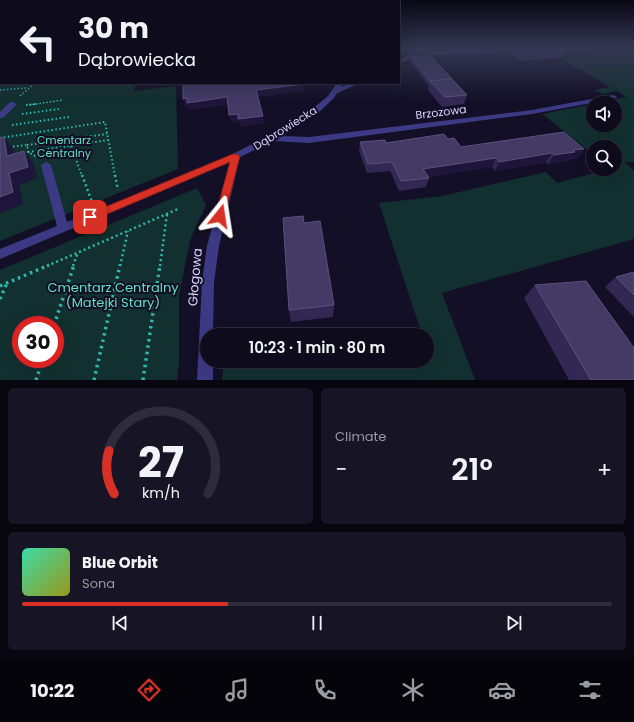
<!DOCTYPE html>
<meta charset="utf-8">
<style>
body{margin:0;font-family:Poppins,sans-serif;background:#171425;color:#f1f3f6;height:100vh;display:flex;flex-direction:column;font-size:15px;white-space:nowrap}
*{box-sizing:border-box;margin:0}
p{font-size:13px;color:#9b9ba3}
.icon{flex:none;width:22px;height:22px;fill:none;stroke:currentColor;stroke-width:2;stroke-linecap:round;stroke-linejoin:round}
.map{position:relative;height:380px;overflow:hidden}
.panel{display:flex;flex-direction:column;gap:8px;padding:8px;background:#08060f;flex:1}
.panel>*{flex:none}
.guide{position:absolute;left:0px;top:0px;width:400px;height:84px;box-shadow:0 4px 16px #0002,0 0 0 1px #2e2b3b;background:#0e0b1c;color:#f1f3f6;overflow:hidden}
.tools{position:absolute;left:586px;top:96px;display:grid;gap:8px}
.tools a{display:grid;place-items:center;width:36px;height:36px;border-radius:50%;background:#0e0b1c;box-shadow:0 4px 16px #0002,0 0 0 1px #2e2b3b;font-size:20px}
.speed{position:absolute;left:12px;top:316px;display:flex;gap:8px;font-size:20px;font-weight:700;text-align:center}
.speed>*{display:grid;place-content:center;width:52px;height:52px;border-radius:50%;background:#0e0b1c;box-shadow:0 4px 16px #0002,0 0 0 1px #2e2b3b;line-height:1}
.speed .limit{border:6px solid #d22;background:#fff;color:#111}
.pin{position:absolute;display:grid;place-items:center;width:34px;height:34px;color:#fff;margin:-17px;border-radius:8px;box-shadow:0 2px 6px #0006}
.me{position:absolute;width:44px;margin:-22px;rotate:15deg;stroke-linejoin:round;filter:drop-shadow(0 0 3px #0008)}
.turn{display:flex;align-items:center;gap:14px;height:84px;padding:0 12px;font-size:18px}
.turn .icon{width:52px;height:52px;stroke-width:2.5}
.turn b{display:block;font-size:28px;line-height:34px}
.big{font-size:30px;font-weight:600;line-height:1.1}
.panel .widget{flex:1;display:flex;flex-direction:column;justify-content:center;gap:6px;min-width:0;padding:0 14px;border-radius:6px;background:#171425}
.panel .dial{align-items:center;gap:0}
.dial svg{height:104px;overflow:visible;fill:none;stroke:#2e2b3b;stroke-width:7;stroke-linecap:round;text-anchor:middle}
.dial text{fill:#f1f3f6;stroke:none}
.song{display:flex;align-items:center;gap:12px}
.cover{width:48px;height:48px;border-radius:6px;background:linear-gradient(135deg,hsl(160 70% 55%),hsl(60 70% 35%))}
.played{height:4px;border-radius:2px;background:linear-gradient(90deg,#d93025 35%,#2e2b3b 35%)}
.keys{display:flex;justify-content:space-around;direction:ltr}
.heat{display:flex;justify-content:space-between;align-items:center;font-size:22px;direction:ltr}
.panel .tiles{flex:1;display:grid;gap:8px;grid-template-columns:1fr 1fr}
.widget:last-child{grid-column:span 2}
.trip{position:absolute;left:200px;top:328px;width:234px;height:40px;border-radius:20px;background:#0e0b1c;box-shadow:0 4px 16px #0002,0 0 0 1px #2e2b3b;font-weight:600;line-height:40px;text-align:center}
.dock{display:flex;height:64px;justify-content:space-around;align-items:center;background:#06040b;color:#9b9ba3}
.dock .icon{width:28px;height:28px}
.dock .active{color:#d93025}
.dock b{font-size:18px;color:#f1f3f6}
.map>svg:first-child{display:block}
.green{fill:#12302f;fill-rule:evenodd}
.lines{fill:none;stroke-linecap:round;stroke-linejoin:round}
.path-far3{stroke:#2fb8b0;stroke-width:1.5;stroke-dasharray:1.5 2;stroke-linecap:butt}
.path-far2{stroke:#2fb8b0;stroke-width:2;stroke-dasharray:1.5 2.5;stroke-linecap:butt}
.path-far1{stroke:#2fb8b0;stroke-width:2.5;stroke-dasharray:2 3;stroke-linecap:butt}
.path{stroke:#2fb8b0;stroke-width:3.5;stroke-dasharray:2.5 4;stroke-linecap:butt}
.lane{fill:#3d3a85;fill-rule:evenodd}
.street{fill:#3d3a85;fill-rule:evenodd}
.wall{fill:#312854}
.shaded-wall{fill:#1d163a}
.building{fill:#433a66;stroke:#5a527e}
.route{fill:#d93025;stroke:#8d1f18}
.labels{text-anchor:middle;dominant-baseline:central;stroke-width:4;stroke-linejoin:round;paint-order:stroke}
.street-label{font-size:11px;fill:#d9d4ff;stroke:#130f26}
.park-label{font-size:11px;fill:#5fe0c0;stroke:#130f26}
.near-street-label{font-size:13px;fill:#d9d4ff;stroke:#130f26}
.near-park-label{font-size:13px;fill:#5fe0c0;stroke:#130f26}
</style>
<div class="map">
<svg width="634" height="380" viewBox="0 0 634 380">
<rect width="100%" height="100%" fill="#130f26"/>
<g class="green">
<path d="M0,48L1,83H136L134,91L176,86L178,169L0,241Z"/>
<path d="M579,48H634V162H624L634,170V239L442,293L475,380H222L224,361H427V335H422L379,203L442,196L546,172L557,183L609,169H615V147H593V154L542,114L593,104V125H615V103H596L626,97L617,91L603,94L594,90L610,87L562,59L590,55Z"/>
<path d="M197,188L206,205L190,240L179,297V363L177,380H0V270ZM21,325H55V359H21Z"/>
</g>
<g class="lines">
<g class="path-far3">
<path d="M0,90L27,88"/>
<path d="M20,96L35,83"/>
<path d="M29,105L63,100"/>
</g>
<g class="path-far2">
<path d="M26,105L36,104"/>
<path d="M22,114L59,109"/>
<path d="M12,125L69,117"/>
<path d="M0,138L105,122L115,176"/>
<path d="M27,145L107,134"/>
<path d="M71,146L82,176"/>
<path d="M9,147L27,145L28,152L37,157"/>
<path d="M28,152L108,140"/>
</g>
<g class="path-far1">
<path d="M82,175L92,202"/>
<path d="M115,175L118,190"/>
<path d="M47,266L178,209"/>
<path d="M73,266L78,252"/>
<path d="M120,266L128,231"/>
<path d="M160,266L167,214"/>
</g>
<g class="path">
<path d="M0,286L49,265"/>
<path d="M0,299L7,283"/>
<path d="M54,325L74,265"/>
<path d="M36,380L43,359"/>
<path d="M94,380L120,265"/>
<path d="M143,380L160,265"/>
</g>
<g class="lane">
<path d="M502,48H521L494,53L432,55L420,50L423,48L432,51Z"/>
<path d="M46,162L51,165L67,222L169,181H175L177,183L175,185L0,259V249L57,226L41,165Z"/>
</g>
<g class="street">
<path d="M421,48H429L399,64V60Z"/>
<path d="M337,83H343L341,87L351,83H360L337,93L333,99L317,114L281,136L309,137L532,110L613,95L617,97L613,99L532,114L309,143L273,141L240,157L219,246L214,282L213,335H207V361H213V380H197L202,282L207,246L230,162L175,185H169L167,183L169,181L235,153L288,125L311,110L328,96Z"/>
<path d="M10,102H13L17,104L3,118H0V112Z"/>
</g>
</g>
<g class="wall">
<path d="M510,48H560L565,52L563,57L521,61L509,52Z"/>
<path d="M411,57L454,81L467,95L464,104L442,107L428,90L429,86L410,61Z"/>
<path d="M448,139L461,147L584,149L578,158L570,159L568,161L548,164L546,162L495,171L492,167L428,177L429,178L426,187L399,191L390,171L367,173L359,151L360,142L386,143Z"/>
<path d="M304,223L334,305L333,317L291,322L289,310Z"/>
<path d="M634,272V317L605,287L616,277Z"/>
<path d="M535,285L634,380H569L524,298Z"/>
</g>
<g class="shaded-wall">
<path d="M303,84L304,91L257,97L256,90Z"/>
<path d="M227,97L228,105L189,110L188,106H185L183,99Z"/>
<path d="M238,114L263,116L264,123L240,127L239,122L231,123L229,115Z"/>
<path d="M4,137L13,149L16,168L7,156Z"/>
<path d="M584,149L578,158L570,159L568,161L548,164L554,155L573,150Z"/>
<path d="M24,151L33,162L37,178L19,185L23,204L0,213V197L9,173Z"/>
<path d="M552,153L546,162L495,171L499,162Z"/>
<path d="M496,158L492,167L420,178L423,169Z"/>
</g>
<g class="building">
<path d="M513,48H560L565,52L524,55Z"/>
<path d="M430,55L454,81L452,79L430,81L411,57Z"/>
<path d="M452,79L467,95L445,97L430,81Z"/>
<path d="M183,83H303V84L256,90L263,116L238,119V114L229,115L227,97L187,103V98L183,99Z"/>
<path d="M564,132L584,149L573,150L575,152L554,155L552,153L499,162L496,158L423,169L429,178L401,181L392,162L368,164L360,142L385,140L386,143L444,134L448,139L454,138L461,147Z"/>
<path d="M4,137L7,156L24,151L28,167L9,173L13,192L0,197V138Z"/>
<path d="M303,216L304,223L320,221L334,305L289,310L283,218Z"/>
<path d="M634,272V295L616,277Z"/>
<path d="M586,281L634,348V380H591L535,285Z"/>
</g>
<linearGradient id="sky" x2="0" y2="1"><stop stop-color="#0a0815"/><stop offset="0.48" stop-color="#333752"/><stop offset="1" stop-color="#333752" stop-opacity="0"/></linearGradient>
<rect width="634" height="101" fill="url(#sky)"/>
<path class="route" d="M233,154H236L240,156L224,218H217L215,216L230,162L93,220H86L85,217L86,215Z"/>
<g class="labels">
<g class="street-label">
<text transform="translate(441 112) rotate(-7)">Brzozowa</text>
<text transform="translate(285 128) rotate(-32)">Dąbrowiecka</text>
</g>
<g class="park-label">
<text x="64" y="140">Cmentarz<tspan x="64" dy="13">Centralny</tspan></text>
</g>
<g class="near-street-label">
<text transform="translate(195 277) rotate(-85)">Głogowa</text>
</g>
<g class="near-park-label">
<text x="113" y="287">Cmentarz Centralny<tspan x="113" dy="15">(Matejki Stary)</tspan></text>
</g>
</g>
</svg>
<div class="tools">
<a><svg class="icon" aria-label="sound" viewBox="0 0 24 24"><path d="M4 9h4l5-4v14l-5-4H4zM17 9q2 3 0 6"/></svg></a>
<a><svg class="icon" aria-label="search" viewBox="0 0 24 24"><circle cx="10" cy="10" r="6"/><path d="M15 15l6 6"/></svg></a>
</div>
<div class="speed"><div class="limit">30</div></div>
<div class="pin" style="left:90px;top:217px;background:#d93025"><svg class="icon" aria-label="arrive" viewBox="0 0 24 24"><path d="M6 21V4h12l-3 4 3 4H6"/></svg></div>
<svg class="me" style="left:220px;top:216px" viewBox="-20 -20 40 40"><path d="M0-17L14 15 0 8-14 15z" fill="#d93025" stroke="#fff" stroke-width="4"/></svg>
<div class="trip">10:23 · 1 min · 80 m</div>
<div class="guide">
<div class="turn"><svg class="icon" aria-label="left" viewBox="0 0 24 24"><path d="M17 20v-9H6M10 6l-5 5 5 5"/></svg><div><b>30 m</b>Dąbrowiecka</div></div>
</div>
</div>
<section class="panel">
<div class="tiles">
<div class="widget dial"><svg viewBox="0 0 100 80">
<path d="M14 69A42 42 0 1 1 86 69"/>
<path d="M14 69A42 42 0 0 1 10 36" stroke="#d93025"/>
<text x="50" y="56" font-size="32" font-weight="700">27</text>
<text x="50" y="72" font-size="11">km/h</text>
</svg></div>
<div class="widget"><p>Climate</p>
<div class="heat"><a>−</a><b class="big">21°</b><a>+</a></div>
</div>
<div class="widget">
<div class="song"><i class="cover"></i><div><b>Blue Orbit</b><p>Sona</p></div></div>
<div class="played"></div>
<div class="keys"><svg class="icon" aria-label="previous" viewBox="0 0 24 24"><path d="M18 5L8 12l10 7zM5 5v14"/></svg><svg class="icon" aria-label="pause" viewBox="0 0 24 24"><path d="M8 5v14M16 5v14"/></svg><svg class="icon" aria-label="next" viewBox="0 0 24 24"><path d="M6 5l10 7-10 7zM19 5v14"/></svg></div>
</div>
</div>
</section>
<nav class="dock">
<b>10:22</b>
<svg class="icon active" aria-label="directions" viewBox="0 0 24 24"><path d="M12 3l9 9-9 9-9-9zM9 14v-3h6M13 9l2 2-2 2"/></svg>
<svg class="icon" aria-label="music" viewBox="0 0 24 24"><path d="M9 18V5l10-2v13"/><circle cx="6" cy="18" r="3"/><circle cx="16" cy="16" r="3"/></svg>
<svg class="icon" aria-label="phone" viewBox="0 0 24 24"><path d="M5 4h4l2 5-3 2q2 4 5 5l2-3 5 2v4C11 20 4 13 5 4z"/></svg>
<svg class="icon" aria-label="climate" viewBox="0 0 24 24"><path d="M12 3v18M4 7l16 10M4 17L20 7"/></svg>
<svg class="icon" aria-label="car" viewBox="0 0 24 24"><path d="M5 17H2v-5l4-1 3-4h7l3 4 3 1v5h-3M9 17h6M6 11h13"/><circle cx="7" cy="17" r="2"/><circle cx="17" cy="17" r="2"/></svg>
<svg class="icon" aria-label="filters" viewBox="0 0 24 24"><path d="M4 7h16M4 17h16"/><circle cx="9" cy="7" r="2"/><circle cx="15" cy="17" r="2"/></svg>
</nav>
